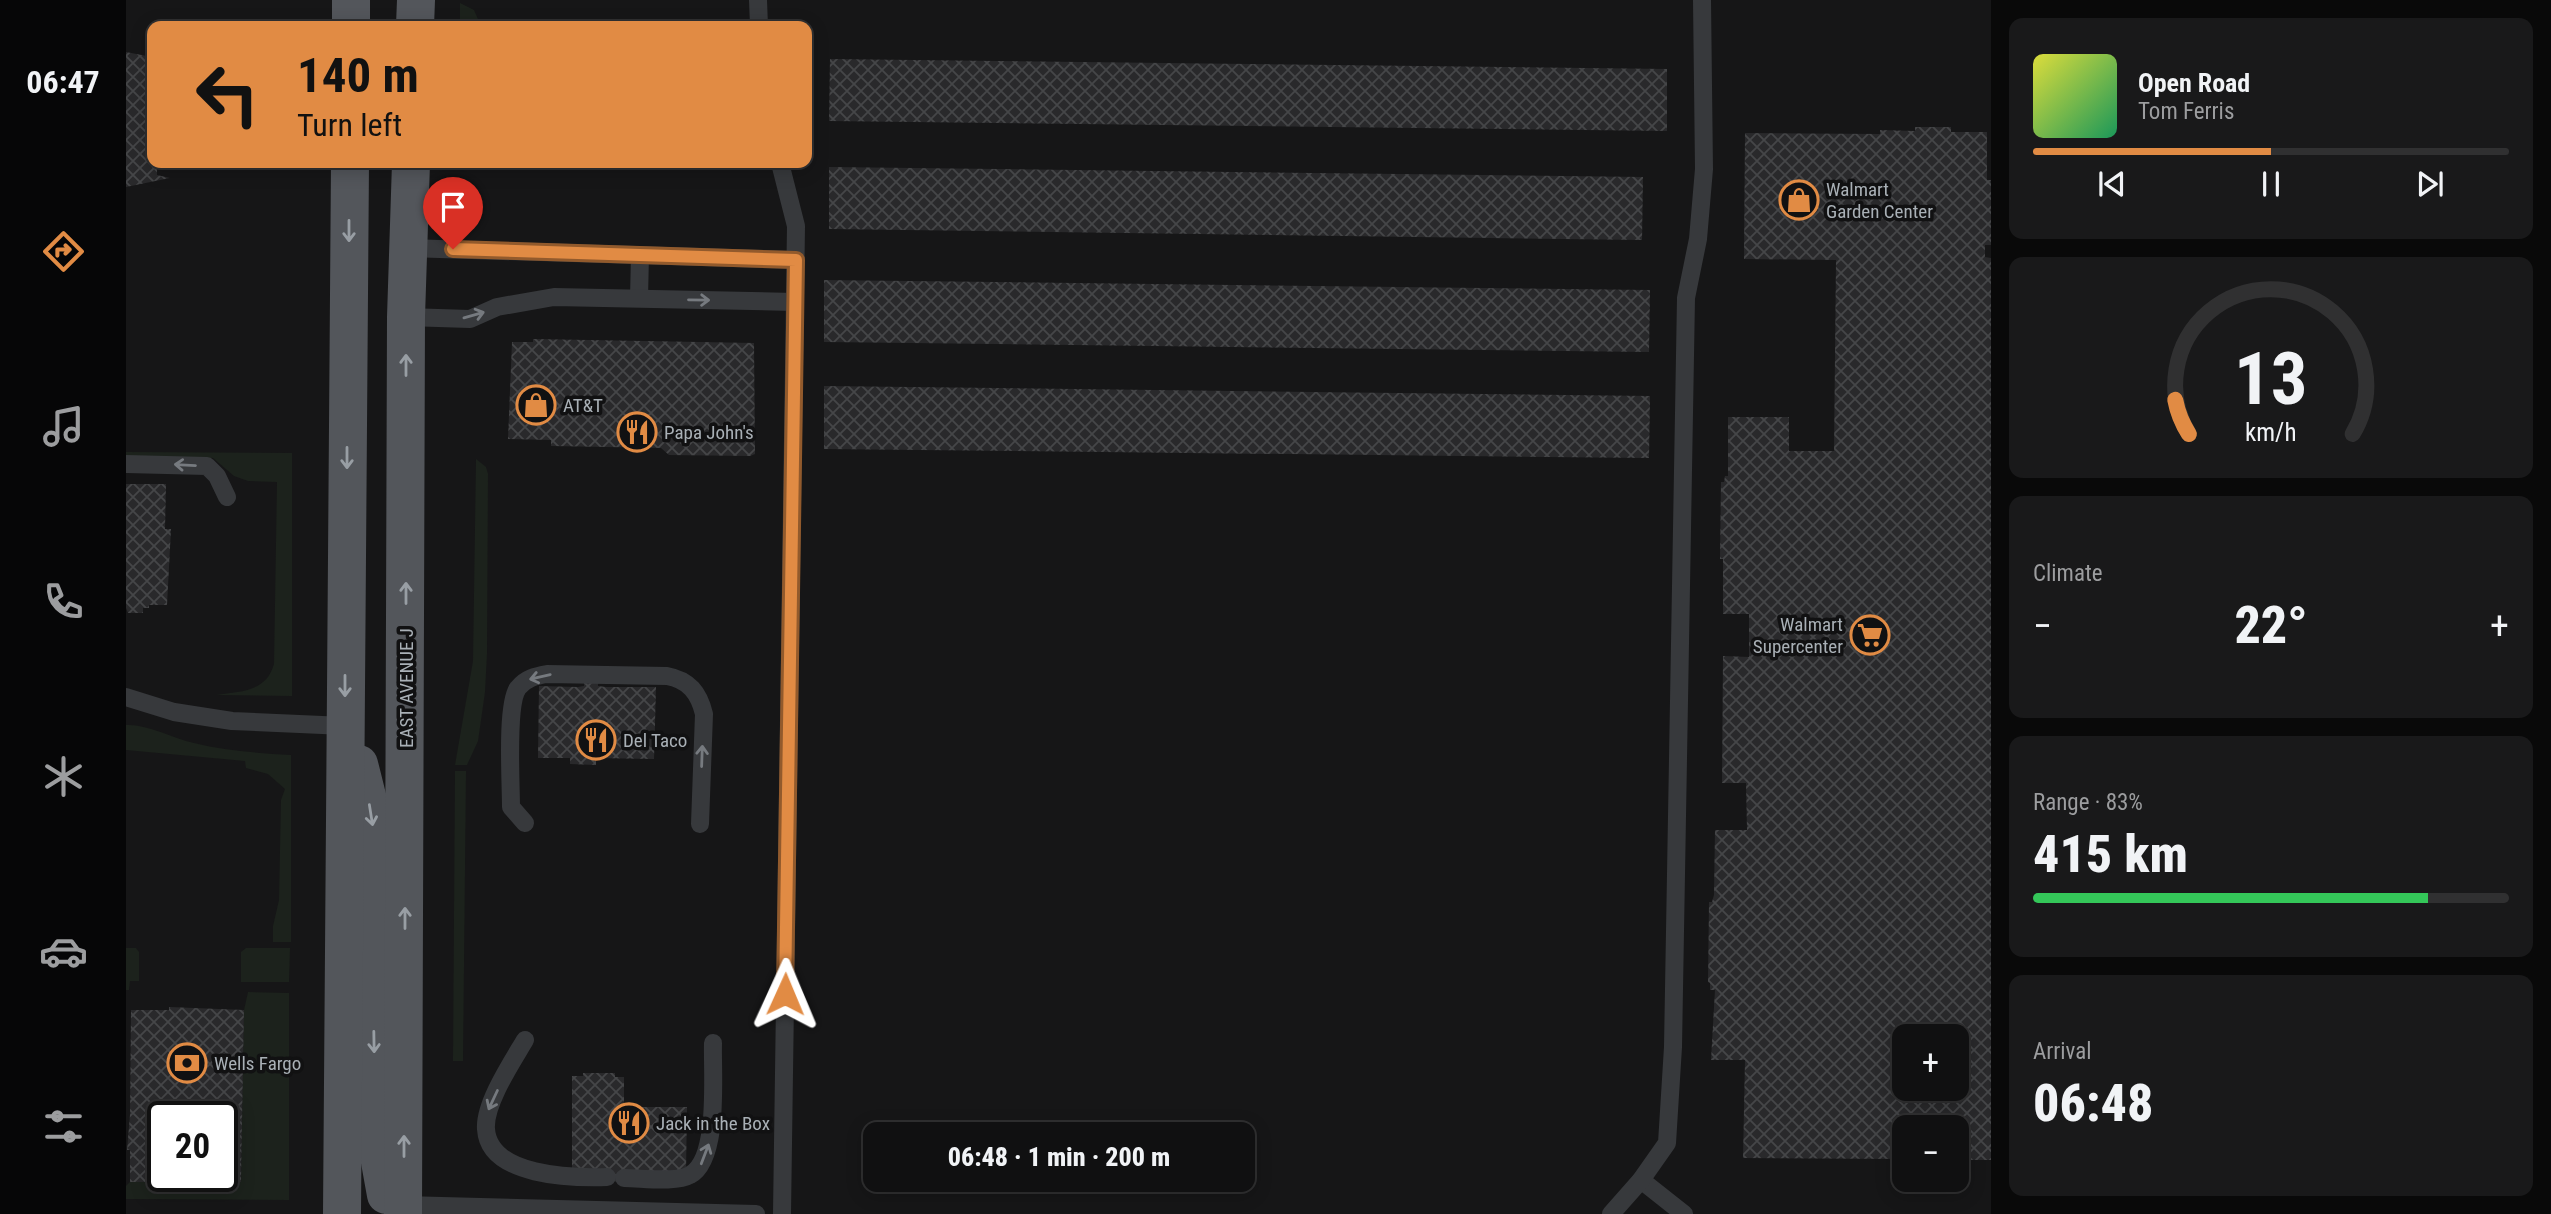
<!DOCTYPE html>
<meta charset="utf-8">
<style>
body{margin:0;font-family:"Roboto Condensed",sans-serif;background:#19191a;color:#f1f3f6;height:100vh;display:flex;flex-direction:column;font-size:26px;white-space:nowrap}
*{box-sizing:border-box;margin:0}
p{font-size:23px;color:#9c9d9f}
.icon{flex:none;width:38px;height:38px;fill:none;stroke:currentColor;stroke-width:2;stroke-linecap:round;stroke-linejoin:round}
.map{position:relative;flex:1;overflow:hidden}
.sheet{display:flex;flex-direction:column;gap:18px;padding:18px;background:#090909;width:560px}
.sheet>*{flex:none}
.banner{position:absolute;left:21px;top:21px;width:665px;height:147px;border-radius:14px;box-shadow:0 4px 18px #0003,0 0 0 2px #303031;background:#e18b44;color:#111;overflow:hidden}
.tools{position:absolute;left:1766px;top:1024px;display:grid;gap:14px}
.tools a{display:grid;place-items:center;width:77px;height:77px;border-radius:14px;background:#101011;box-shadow:0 4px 18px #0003,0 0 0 2px #303031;font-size:35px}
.speed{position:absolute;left:21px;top:1101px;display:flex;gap:14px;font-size:35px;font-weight:700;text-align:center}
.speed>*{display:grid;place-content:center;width:91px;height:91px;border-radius:50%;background:#101011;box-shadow:0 4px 18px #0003,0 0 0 2px #303031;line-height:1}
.speed .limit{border:4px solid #111;border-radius:10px;background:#fff;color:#111}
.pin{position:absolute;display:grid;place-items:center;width:60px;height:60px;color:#fff;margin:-72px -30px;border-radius:50% 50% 50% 0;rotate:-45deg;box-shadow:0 0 7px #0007}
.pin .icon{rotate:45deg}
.me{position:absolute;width:77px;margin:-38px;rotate:1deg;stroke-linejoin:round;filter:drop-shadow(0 0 5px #0008)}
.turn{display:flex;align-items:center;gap:24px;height:147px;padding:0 35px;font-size:32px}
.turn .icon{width:91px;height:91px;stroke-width:2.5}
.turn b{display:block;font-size:49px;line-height:60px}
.big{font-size:52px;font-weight:800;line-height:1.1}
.sheet .widget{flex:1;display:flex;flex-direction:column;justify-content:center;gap:10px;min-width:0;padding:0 24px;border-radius:14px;background:#19191a}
.sheet .dial{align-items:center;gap:0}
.dial svg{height:182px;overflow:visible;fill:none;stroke:#303031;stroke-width:7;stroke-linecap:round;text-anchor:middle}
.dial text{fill:#f1f3f6;stroke:none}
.song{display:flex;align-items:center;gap:21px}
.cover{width:84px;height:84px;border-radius:10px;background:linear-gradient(135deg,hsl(60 70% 55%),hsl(150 70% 35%))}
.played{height:7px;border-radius:4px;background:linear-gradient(90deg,#e18b44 50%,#303031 50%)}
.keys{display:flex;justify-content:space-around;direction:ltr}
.heat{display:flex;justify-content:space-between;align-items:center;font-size:38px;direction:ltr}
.charge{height:10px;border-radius:5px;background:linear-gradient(90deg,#34c759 83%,#303031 0)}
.trip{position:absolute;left:737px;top:1122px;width:392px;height:70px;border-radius:14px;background:#101011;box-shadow:0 4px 18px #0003,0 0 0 2px #303031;font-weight:800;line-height:70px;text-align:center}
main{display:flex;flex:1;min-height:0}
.tab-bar{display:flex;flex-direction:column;width:126px;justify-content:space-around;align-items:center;background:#060607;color:#9c9d9f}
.tab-bar .icon{width:49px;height:49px}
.tab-bar .current{color:#e18b44}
.tab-bar b{font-size:32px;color:#f1f3f6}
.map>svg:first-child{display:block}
.green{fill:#1c221c}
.building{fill:url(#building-cross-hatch);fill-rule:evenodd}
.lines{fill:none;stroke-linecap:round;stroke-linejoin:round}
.service{stroke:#37393c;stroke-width:18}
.primary{stroke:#53565b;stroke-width:38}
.oneway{stroke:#989ea4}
.oneway2{stroke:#767a7f}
.route-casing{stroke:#925a2c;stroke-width:18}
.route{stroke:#e18b44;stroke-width:12}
.labels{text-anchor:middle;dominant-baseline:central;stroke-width:7;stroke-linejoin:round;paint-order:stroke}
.poi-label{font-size:19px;fill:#a9b0b6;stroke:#111112;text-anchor:start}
.street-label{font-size:19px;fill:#a9b0b6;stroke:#111112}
</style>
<main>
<nav class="tab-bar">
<b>06:47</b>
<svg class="icon current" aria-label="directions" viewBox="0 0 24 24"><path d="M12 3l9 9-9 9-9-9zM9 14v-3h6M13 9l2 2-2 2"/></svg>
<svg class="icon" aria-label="music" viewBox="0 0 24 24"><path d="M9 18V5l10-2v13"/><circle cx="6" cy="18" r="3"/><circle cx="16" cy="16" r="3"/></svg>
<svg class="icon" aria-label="phone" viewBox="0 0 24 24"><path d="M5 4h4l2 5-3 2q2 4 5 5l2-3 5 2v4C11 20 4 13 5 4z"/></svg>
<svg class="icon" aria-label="climate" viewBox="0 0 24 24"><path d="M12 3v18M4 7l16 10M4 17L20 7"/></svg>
<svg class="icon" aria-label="car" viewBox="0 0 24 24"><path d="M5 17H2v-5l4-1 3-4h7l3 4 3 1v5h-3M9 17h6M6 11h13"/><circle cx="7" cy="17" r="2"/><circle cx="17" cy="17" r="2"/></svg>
<svg class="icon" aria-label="filters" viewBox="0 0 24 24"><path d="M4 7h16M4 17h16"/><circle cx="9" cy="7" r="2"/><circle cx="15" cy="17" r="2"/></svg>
</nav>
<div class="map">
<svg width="1865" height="1214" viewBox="0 0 1865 1214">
<defs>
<pattern id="building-cross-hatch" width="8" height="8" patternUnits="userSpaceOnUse" patternTransform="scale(1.75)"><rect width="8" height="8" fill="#29292b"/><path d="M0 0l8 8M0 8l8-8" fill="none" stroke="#454648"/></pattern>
</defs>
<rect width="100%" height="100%" fill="#161617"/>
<g class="green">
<path d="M334,3L348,10L355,26H334Z"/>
<path d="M0,452L166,453V696L90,695C116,691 140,692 148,664L151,482L122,481L108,476L87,458L0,456Z"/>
<path d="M350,459L360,467L362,474L361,654L359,692L352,741L341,765H329L347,661Z"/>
<path d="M0,725C22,724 46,738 68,743C100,751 132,753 165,755V942H147V926L153,900L155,800L159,789L142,774L120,768L119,761L0,750Z"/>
<path d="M329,771H340L337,1061H327Z"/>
<path d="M0,948H10L13,952V981H4L3,990H0Z"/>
<path d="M120,948H164L163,982H115V952Z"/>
<path d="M122,992L163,993V1200L0,1199V1186L4,1182H115L118,1010Z"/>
</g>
<g class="building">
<path d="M0,52L26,57V163H31V175L44,178L0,187Z"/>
<path d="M704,59L1541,69V131L703,121Z"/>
<path d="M1789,127H1825V132H1861V180H1865V245H1859V257L1865,258V1160H1830V1127H1778V1159L1617,1158L1619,1060H1585L1589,990H1584V983L1582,982L1583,902H1586L1588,895L1589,830H1621L1620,783H1596L1597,656L1623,657V614H1597V559H1594L1595,482H1598L1599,476H1602V417H1663V451H1708L1710,260L1618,259L1619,133L1754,134V130L1789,131ZM1778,1036H1830V1088H1778Z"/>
<path d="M703,167L1517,177L1516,240L703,229Z"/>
<path d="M698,280L1524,290L1523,352L698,342Z"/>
<path d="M407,339L628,343L629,454L624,456L543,455L535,448L425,446V440L382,439L386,342H407Z"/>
<path d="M698,386L1524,396L1523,458L698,449Z"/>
<path d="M0,484H40L39,529H45L41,605H23V608H17V613H2L0,608Z"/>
<path d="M458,682L472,683V686L480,687H530L528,759L470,758V765L444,764V758H412L413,686L452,687L458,686Z"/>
<path d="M43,1007L118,1010L115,1182H4V1150H1L4,1115L5,1010H43ZM37,1116H96V1176H37Z"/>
<path d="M457,1073H489V1077H498V1107H561L560,1172L498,1182L481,1181L446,1170V1076H457Z"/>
</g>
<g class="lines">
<g class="service">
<path d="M632,0L633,26"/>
<path d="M654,163L670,226L656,1214"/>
<path d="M282,248L670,260"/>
<path d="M513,298L514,255"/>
<path d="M280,317L344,319L371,307L428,297L669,302"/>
<path d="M0,464L81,466L91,476L101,497"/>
<path d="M0,697L48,712L106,721L219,726"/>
<path d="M399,823L385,807C385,783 380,704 392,688C400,678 410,676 421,674L541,676C563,680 573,693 578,714L574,824"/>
<path d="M399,1040C386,1062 358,1104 360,1129C363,1177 447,1178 481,1177"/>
<path d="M498,1178C516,1178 550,1183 564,1175C594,1159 586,1073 587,1043"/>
<path d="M1515,1180L1558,1214"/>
<path d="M277,1205L630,1214"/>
<path d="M1485,1214L1515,1180L1541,1143L1547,1047L1560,298L1572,239L1578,169L1576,0"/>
</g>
<g class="primary">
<path d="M225,26V0"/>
<path d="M289,26L290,0"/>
<path d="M233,764L247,820L249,1134L260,1195"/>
<path d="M216,1214L224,163"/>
<path d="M277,1214L280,317L285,163"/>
</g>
</g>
<defs><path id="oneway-shaft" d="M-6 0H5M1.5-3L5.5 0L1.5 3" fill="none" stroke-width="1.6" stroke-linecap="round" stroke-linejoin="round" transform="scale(1.75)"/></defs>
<g class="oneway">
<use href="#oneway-shaft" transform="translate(223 231) rotate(90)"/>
<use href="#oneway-shaft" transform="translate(280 365) rotate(-90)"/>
<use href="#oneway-shaft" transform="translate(221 458) rotate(90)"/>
<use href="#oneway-shaft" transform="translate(280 593) rotate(-90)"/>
<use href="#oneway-shaft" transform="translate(219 686) rotate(90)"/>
<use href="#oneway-shaft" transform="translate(245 815) rotate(81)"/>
<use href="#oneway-shaft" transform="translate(279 918) rotate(-90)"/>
<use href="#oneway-shaft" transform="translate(248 1042) rotate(89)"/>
<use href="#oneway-shaft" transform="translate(278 1146) rotate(-90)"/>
</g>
<g class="oneway2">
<use href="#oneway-shaft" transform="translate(573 300) rotate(1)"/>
<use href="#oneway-shaft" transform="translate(348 315) rotate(-16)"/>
<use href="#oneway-shaft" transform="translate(59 465) rotate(-177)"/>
<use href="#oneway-shaft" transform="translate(414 677) rotate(167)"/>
<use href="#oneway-shaft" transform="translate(576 756) rotate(-88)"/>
<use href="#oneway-shaft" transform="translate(367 1100) rotate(115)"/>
<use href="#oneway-shaft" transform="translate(579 1154) rotate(-69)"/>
</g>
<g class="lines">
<g class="route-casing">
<path id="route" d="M327,249L670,260L659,994"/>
</g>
<use href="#route" class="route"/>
</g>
<defs>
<g id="shop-ring" transform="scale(2.0125)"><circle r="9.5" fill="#111112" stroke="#e18b44" stroke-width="1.5"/><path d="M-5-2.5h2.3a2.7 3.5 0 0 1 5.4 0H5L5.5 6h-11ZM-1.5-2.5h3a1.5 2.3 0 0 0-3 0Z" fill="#e18b44"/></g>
<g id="restaurant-ring" transform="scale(2.0125)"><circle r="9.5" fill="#111112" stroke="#e18b44" stroke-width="1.5"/><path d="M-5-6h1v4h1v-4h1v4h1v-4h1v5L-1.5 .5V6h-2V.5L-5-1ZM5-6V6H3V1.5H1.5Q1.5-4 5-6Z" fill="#e18b44"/></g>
<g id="supermarket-ring" transform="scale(2.0125)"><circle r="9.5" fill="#111112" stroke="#e18b44" stroke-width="1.5"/><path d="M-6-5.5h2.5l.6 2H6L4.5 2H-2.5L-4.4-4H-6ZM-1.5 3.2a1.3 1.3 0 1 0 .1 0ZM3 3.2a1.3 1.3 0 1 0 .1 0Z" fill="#e18b44"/></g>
<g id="bank-ring" transform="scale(2.0125)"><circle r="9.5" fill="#111112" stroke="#e18b44" stroke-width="1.5"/><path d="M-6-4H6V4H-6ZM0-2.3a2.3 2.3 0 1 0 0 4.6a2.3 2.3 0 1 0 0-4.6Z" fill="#e18b44"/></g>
</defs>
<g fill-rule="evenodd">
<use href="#shop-ring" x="1673" y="200"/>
<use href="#shop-ring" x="410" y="405"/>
<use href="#restaurant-ring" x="511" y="432"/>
<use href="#supermarket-ring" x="1744" y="635"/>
<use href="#restaurant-ring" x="470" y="740"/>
<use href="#bank-ring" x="61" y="1063"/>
<use href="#restaurant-ring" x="503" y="1123"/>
</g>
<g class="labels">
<g class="poi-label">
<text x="1700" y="189">Walmart<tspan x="1700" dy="22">Garden Center</tspan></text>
<text x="437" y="405">AT&amp;T</text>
<text x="538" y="432">Papa John's</text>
<text x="1717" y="624" text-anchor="end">Walmart<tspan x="1717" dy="22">Supercenter</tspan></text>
<text x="497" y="740">Del Taco</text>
<text x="88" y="1063">Wells Fargo</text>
<text x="530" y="1123">Jack in the Box</text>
</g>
<g class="street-label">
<text transform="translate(280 688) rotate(-90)">EAST AVENUE J</text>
</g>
</g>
</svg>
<div class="tools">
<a>+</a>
<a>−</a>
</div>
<div class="speed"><div class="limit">20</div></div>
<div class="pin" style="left:327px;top:249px;background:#d93025"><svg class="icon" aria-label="arrive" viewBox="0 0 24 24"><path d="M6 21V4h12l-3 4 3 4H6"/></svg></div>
<svg class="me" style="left:659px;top:994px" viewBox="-20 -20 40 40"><path d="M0-17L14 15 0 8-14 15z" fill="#e18b44" stroke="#fff" stroke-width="4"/></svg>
<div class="trip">06:48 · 1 min · 200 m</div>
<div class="banner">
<div class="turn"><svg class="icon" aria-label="left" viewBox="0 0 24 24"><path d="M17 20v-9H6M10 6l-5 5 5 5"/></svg><div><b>140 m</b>Turn left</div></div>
</div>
</div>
<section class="sheet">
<div class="widget">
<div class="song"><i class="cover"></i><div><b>Open Road</b><p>Tom Ferris</p></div></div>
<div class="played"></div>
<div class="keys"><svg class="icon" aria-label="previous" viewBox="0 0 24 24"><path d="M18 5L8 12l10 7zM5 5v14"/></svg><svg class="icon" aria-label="pause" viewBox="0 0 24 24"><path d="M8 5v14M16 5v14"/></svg><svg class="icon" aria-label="next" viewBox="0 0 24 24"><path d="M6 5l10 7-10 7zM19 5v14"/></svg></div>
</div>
<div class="widget dial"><svg viewBox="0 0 100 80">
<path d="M14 69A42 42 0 1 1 86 69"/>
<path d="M14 69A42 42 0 0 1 8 54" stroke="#e18b44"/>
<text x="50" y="56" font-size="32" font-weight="700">13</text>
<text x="50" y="72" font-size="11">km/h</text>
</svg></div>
<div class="widget"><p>Climate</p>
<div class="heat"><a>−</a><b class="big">22°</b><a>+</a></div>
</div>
<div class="widget"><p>Range · 83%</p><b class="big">415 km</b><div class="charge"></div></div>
<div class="widget"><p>Arrival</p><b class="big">06:48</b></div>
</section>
</main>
